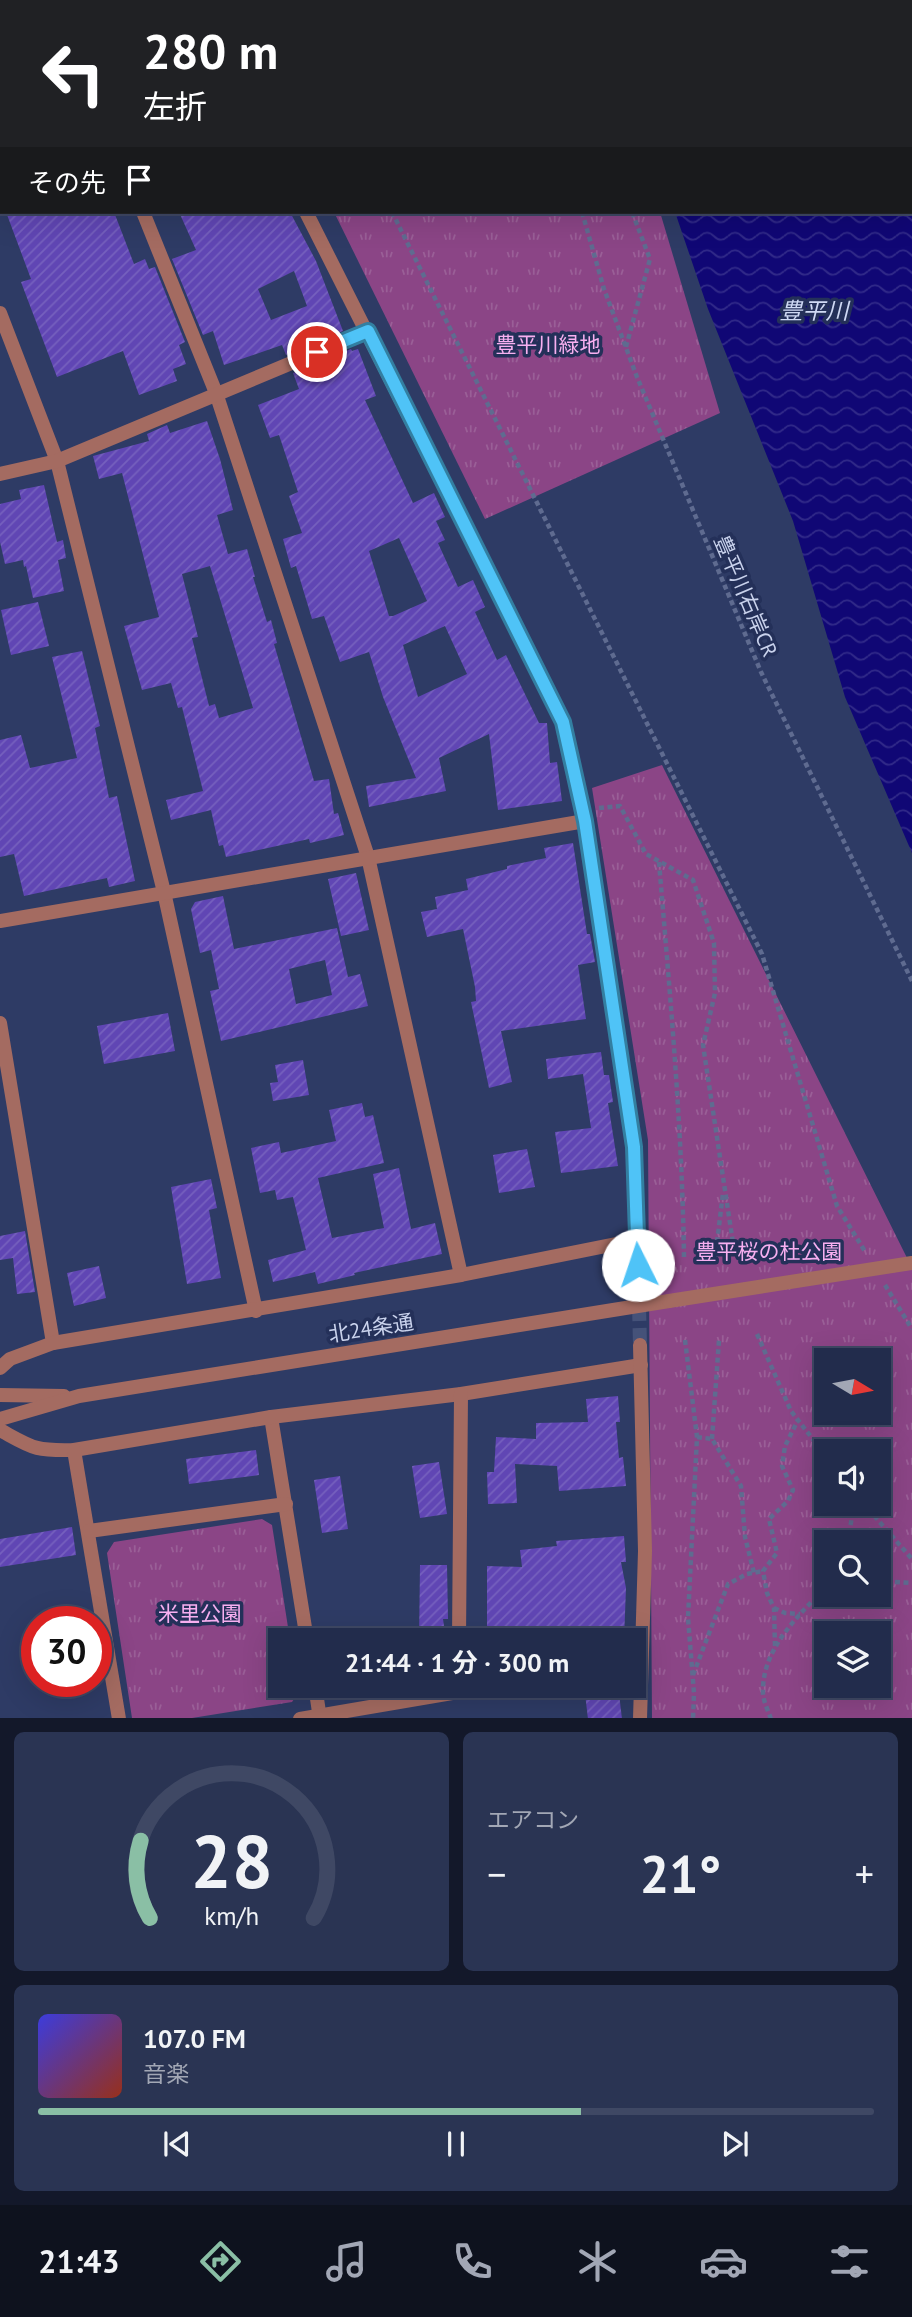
<!DOCTYPE html>
<html lang="ja">
<meta charset="utf-8">
<style>
body{margin:0;font-family:"PT Sans","Noto Sans JP",sans-serif;background:#2a3453;color:#f1f3f6;height:100vh;display:flex;flex-direction:column;font-size:26px;white-space:nowrap}
*{box-sizing:border-box;margin:0}
p{font-size:23px;color:#a2a7b5}
.icon{flex:none;width:38px;height:38px;fill:none;stroke:currentColor;stroke-width:2;stroke-linecap:round;stroke-linejoin:round}
.map{position:relative;height:1718px;overflow:hidden}
.details{display:flex;flex-direction:column;gap:14px;padding:14px;background:#13182a;flex:1}
.details>*{flex:none}
.top-card{position:absolute;left:0px;top:0px;width:914px;height:214px;box-shadow:0 7px 28px #0002,0 0 0 2px #3f4864;background:#202124;color:#fff;overflow:hidden}
.needle{width:46px;rotate:100deg}
.tools{position:absolute;left:814px;top:1348px;display:grid;gap:14px}
.tools a{display:grid;place-items:center;width:77px;height:77px;border-radius:0px;background:#222c4c;box-shadow:0 7px 28px #0002,0 0 0 2px #3f4864;font-size:35px}
.speed{position:absolute;left:21px;top:1606px;display:flex;gap:14px;font-size:35px;font-weight:700;text-align:center}
.speed>*{display:grid;place-content:center;width:91px;height:91px;border-radius:50%;background:#222c4c;box-shadow:0 7px 28px #0002,0 0 0 2px #3f4864;line-height:1}
.speed .limit{border:10px solid #d22;background:#fff;color:#111}
.pin{position:absolute;display:grid;place-items:center;width:60px;height:60px;color:#fff;margin:-30px;border:4px solid #fff;border-radius:50%;box-shadow:0 2px 7px #0007}
.me{position:absolute;width:77px;margin:-38px;rotate:356deg;stroke-linejoin:round;filter:drop-shadow(0 0 5px #0008)}
.turn{display:flex;align-items:center;gap:24px;height:147px;padding:0 28px;font-size:32px}
.turn .icon{width:91px;height:91px;stroke-width:2.5}
.turn b{display:block;font-size:49px;line-height:60px}
.then{display:flex;align-items:center;height:66px;padding:0 28px;background:#0003;gap:14px;font-size:26px}
.big{font-size:52px;font-weight:700;line-height:1.1}
.details .widget{flex:1;display:flex;flex-direction:column;justify-content:center;gap:10px;min-width:0;padding:0 24px;border-radius:10px;background:#2a3453}
.details .dial{align-items:center;gap:0}
.dial svg{height:182px;overflow:visible;fill:none;stroke:#3f4864;stroke-width:7;stroke-linecap:round;text-anchor:middle}
.dial text{fill:#f1f3f6;stroke:none}
.song{display:flex;align-items:center;gap:21px}
.cover{width:84px;height:84px;border-radius:10px;background:linear-gradient(135deg,hsl(240 70% 55%),hsl(10 70% 35%))}
.played{height:7px;border-radius:4px;background:linear-gradient(90deg,#8abfa5 65%,#3f4864 65%)}
.keys{display:flex;justify-content:space-around;direction:ltr}
.heat{display:flex;justify-content:space-between;align-items:center;font-size:38px;direction:ltr}
.details .tiles{flex:1;display:grid;gap:14px;grid-template-columns:1fr 1fr}
.widget:last-child{grid-column:span 2}
.trip{position:absolute;left:268px;top:1628px;width:378px;height:70px;border-radius:0px;background:#222c4c;box-shadow:0 7px 28px #0002,0 0 0 2px #3f4864;font-weight:700;line-height:70px;text-align:center}
.dock{display:flex;height:112px;justify-content:space-around;align-items:center;background:#0e121e;color:#a2a7b5}
.dock .icon{width:49px;height:49px}
.dock .current{color:#8abfa5}
.dock b{font-size:32px;color:#f1f3f6}
.map>svg:first-child{display:block}
.park{fill:url(#park-tufts);fill-rule:evenodd}
.water{fill:url(#water-waves)}
.building{fill:url(#building-hatch);fill-rule:evenodd}
.lines{fill:none;stroke-linecap:round;stroke-linejoin:round}
.minor-tunnel{stroke:#455279;stroke-width:14;stroke-dasharray:14 7;stroke-linecap:butt}
.path{stroke:#5f6b90;stroke-width:4.5;stroke-dasharray:5 3.5;stroke-linecap:butt}
.minor{stroke:#a46b61;stroke-width:14}
.tertiary{stroke:#a46b61;stroke-width:14}
.tertiary-bridge{stroke:#a46b61;stroke-width:14}
.route-casing{stroke:#337fa1;stroke-width:18}
.route{stroke:#4fc3f7;stroke-width:12}
.labels{text-anchor:middle;dominant-baseline:central;stroke-width:7;stroke-linejoin:round;paint-order:stroke}
.park-label{font-size:21px;fill:#f7aff0;stroke:#243059}
.street-label{font-size:21px;fill:#c9d2ec;stroke:#243059}
.water-label{font-size:23px;font-style:italic;fill:#cfd9f4;stroke:#243059}
</style>
<div class="map">
<svg width="912" height="1719" viewBox="0 0 912 1719">
<defs>
<pattern id="park-tufts" width="24" height="20" patternUnits="userSpaceOnUse" patternTransform="scale(1.75)"><rect width="24" height="20" fill="#8b4586"/><path d="M3 7l-1-3M5 7V3M7 7l1-3M15 17l-1-3M17 17v-4M19 17l1-3" fill="none" stroke="#9a5f97"/></pattern>
<pattern id="water-waves" width="16" height="10" patternUnits="userSpaceOnUse" patternTransform="scale(1.75)"><rect width="16" height="10" fill="#100775"/><path d="M0 5q4-4 8 0t8 0" fill="none" stroke="#312a89"/></pattern>
<pattern id="building-hatch" width="6" height="6" patternUnits="userSpaceOnUse" patternTransform="scale(1.75)"><rect width="6" height="6" fill="#6046b4"/><path d="M-1 1l2-2M0 6l6-6M5 7l2-2" fill="none" stroke="#7560be"/></pattern>
</defs>
<rect width="100%" height="100%" fill="#2e3b65"/>
<g class="park">
<path d="M229,0H585L586,2H230Z"/>
<path d="M334,212H660L720,413L485,519Z"/>
<path d="M662,765L912,1268V1718H652L648,1140L592,788ZM826,1360H878V1412H826ZM826,1451H878V1503H826ZM826,1542H878V1594H826ZM826,1633H878V1685H826Z"/>
<path d="M262,1519L272,1525L290,1640H280V1685H297L298,1693L292,1702L192,1718H132L107,1553L114,1542Z"/>
</g>
<g class="water">
<path d="M604,0H864V2H605Z"/>
<path d="M912,141V853L845,697L793,521L708,309L675,212H912Z"/>
</g>
<g class="building">
<path d="M6,212H114L134,264L145,259L149,269L155,267L185,342L179,345L186,364L173,369L177,381L139,395L123,351L57,377L21,282L31,279Z"/>
<path d="M179,212H290L316,261L343,331L286,355L282,345L224,365L213,331L203,335L172,259L196,250ZM294,271L307,306L271,320L258,289Z"/>
<path d="M351,349L352,351L358,349L376,396L365,400L413,503L434,493L445,517L436,521L445,540L438,543L458,587L473,580L485,607L475,612L497,660L506,655L539,723H547L550,763L557,762L562,801L498,810L489,734L439,758L446,791L369,807L366,786L416,778L383,697L369,652L340,662L324,616L312,619L296,566L291,568L283,539L302,533L289,496L298,492L279,435L270,438L258,405L299,389L293,373ZM399,538L427,601L393,616H389L369,551ZM445,626L467,674L418,697L403,645Z"/>
<path d="M207,421L220,459L233,510L217,515L228,554L247,549L255,577H253L267,622L271,620L277,643L274,644L314,781L329,779L334,814L338,813L344,835L310,843L309,839L226,857L223,845L219,846L211,810L171,820L166,800L203,791L182,707L178,708L171,683L142,690L124,626L159,617L122,473L99,479L93,456L149,441L147,434L167,425L170,433ZM210,566L253,708L219,718L215,704L209,706L192,638L198,637L182,574Z"/>
<path d="M44,485L57,542L63,540L66,558L58,560L64,591L33,598L26,566L24,567L23,560L5,564L0,542V504L21,499L19,490Z"/>
<path d="M38,602L49,646L11,655L1,610Z"/>
<path d="M82,651L100,726L95,728L109,798L117,796L135,881L109,887L107,878L24,896L14,854L0,857V740L21,735L30,768L77,758L52,657Z"/>
<path d="M573,843L587,934H590L595,962L578,965L586,1019L501,1031L512,1082L489,1088L471,1002L476,1001L475,987L463,929L427,937L421,912L437,909L435,897L468,890L466,879L507,869V866L546,858L544,848Z"/>
<path d="M356,873L369,930L341,936L328,879Z"/>
<path d="M223,896L234,949L337,928L348,977L360,974L368,1006L221,1041L210,991L219,989L211,950L200,953L191,909L195,902ZM325,960L332,995L296,1004L289,969Z"/>
<path d="M168,1013L175,1051L104,1064L97,1026Z"/>
<path d="M601,1052L604,1075H609L613,1102L608,1103L618,1166L561,1173L555,1132L591,1128L583,1074L548,1079L546,1059Z"/>
<path d="M303,1060L309,1095L273,1101L270,1083L278,1082L275,1065Z"/>
<path d="M362,1103L365,1117L373,1115L384,1163L318,1178L332,1238L384,1228L373,1174L399,1168L411,1229L435,1223L442,1254L354,1273L355,1275L318,1284L315,1272L273,1282L268,1260L306,1250L293,1197L277,1200L275,1190L260,1193L251,1148L279,1142L281,1153L336,1141L329,1110Z"/>
<path d="M527,1149L535,1187L499,1193L493,1155Z"/>
<path d="M211,1179L217,1208L209,1210L221,1278L187,1284L171,1187Z"/>
<path d="M25,1231L35,1292L17,1294L13,1258L0,1260V1236Z"/>
<path d="M99,1266L106,1298L74,1306L67,1273Z"/>
<path d="M618,1396L620,1422H616L619,1458L623,1457L626,1486L559,1491L557,1466L515,1464L517,1503L488,1504L487,1472H494L496,1437L536,1439V1423L588,1422L586,1399Z"/>
<path d="M256,1450L259,1475L189,1484L186,1459Z"/>
<path d="M439,1462L447,1514L420,1518L412,1466Z"/>
<path d="M340,1476L348,1529L322,1533L314,1480Z"/>
<path d="M72,1527L76,1555L0,1567V1539Z"/>
<path d="M624,1536L626,1562H621L626,1588L624,1640H487V1566L522,1567L520,1550L557,1546L556,1541Z"/>
<path d="M420,1565H447L448,1619H443L446,1640H419Z"/>
<path d="M584,1685H618L622,1719H588Z"/>
</g>
<g class="lines">
<path class="minor-tunnel" d="M638,1265L640,1345"/>
<g class="path">
<path d="M286,0L287,2"/>
<path d="M516,0L517,2"/>
<path d="M552,0L553,2"/>
<path d="M392,212L762,954L837,1206L866,1253"/>
<path d="M582,212L604,289L637,377L761,672L912,981"/>
<path d="M626,347L650,259L632,212"/>
<path d="M599,808L620,806L646,854L693,880L714,943L715,993L703,1045L733,1243"/>
<path d="M659,862C670,994 682,1125 684,1257"/>
<path d="M715,1259L723,1193"/>
<path d="M885,1285L912,1329"/>
<path d="M757,1334L791,1411L826,1456"/>
<path d="M685,1340L697,1437L688,1618L694,1693L693,1719"/>
<path d="M697,1437L712,1439L741,1486L745,1537L754,1573"/>
<path d="M712,1439L719,1340"/>
<path d="M863,1503L912,1559"/>
<path d="M848,1542L854,1503"/>
<path d="M878,1581L912,1583"/>
<path d="M774,1608L785,1613L800,1614"/>
<path d="M775,1646L774,1608L767,1593L763,1571L777,1553L769,1519L788,1501L793,1490L782,1466L785,1446L798,1420"/>
<path d="M693,1675L728,1584L747,1574L763,1571"/>
<path d="M771,1719C768,1710 763,1701 763,1692C762,1649 798,1616 826,1587"/>
</g>
<g class="minor">
<path d="M58,0L59,2"/>
<path d="M197,0L198,2"/>
<path d="M143,212L216,393L368,857L461,1275"/>
<path d="M306,212L563,722L585,821L634,1147L638,1265"/>
<path d="M0,313L57,461L164,892L256,1311"/>
<path d="M0,474L57,461L368,331"/>
<path d="M0,921L585,821"/>
<path d="M0,1023L53,1343"/>
<path d="M0,1368L10,1359L53,1343L461,1275L636,1240"/>
<path d="M271,1417L307,1640"/>
<path d="M0,1430C33,1448 34,1451 74,1450L271,1417L461,1394L641,1365"/>
<path d="M74,1450L119,1719"/>
<path d="M89,1531L286,1504"/>
<path d="M459,1640L461,1394"/>
<path d="M315,1685L320,1719"/>
<path d="M300,1719L499,1685"/>
<path d="M640,1719L645,1551L640,1345"/>
</g>
<g class="tertiary">
<path d="M0,1395L64,1396"/>
<path d="M0,1419L79,1396L669,1301"/>
</g>
<path class="tertiary-bridge" d="M669,1301L912,1263"/>
</g>
<g class="lines">
<g class="route-casing">
<path id="route" d="M317,352L368,331L563,722L585,821L634,1147L638,1265"/>
</g>
<use href="#route" class="route"/>
</g>
<g class="labels">
<g class="park-label">
<text x="548" y="344">豊平川緑地</text>
<text x="769" y="1251">豊平桜の杜公園</text>
<text x="200" y="1613">米里公園</text>
</g>
<g class="street-label">
<text transform="translate(746 596) rotate(67)">豊平川右岸CR</text>
<text transform="translate(371 1328) rotate(-9)">北24条通</text>
</g>
<g class="water-label">
<text x="814" y="310">豊平川</text>
</g>
</g>
</svg>
<div class="tools">
<a><svg class="needle" viewBox="-14 -14 28 28"><path d="M0-13l5 13h-10z" fill="#e53935"/><path d="M0 13l5-13h-10z" fill="#a2a7b5"/></svg></a>
<a><svg class="icon" aria-label="sound" viewBox="0 0 24 24"><path d="M4 9h4l5-4v14l-5-4H4zM17 9q2 3 0 6"/></svg></a>
<a><svg class="icon" aria-label="search" viewBox="0 0 24 24"><circle cx="10" cy="10" r="6"/><path d="M15 15l6 6"/></svg></a>
<a><svg class="icon" aria-label="layers" viewBox="0 0 24 24"><path d="M12 4l9 5-9 5-9-5zM3 14l9 5 9-5"/></svg></a>
</div>
<div class="speed"><div class="limit">30</div></div>
<div class="pin" style="left:317px;top:352px;background:#d93025"><svg class="icon" aria-label="arrive" viewBox="0 0 24 24"><path d="M6 21V4h12l-3 4 3 4H6"/></svg></div>
<svg class="me" style="left:638px;top:1265px" viewBox="-20 -20 40 40"><circle r="19" fill="#fff"/><path d="M0-13L10 11 0 6-10 11z" fill="#4fc3f7"/></svg>
<div class="trip">21:44 · 1 分 · 300 m</div>
<div class="top-card">
<div class="turn"><svg class="icon" aria-label="left" viewBox="0 0 24 24"><path d="M17 20v-9H6M10 6l-5 5 5 5"/></svg><div><b>280 m</b>左折</div></div>
<div class="then">その先<svg class="icon" aria-label="arrive" viewBox="0 0 24 24"><path d="M6 21V4h12l-3 4 3 4H6"/></svg></div>
</div>
</div>
<section class="details">
<div class="tiles">
<div class="widget dial"><svg viewBox="0 0 100 80">
<path d="M14 69A42 42 0 1 1 86 69"/>
<path d="M14 69A42 42 0 0 1 10 35" stroke="#8abfa5"/>
<text x="50" y="56" font-size="32" font-weight="700">28</text>
<text x="50" y="72" font-size="11">km/h</text>
</svg></div>
<div class="widget"><p>エアコン</p>
<div class="heat"><a>−</a><b class="big">21°</b><a>+</a></div>
</div>
<div class="widget">
<div class="song"><i class="cover"></i><div><b>107.0 FM</b><p>音楽</p></div></div>
<div class="played"></div>
<div class="keys"><svg class="icon" aria-label="previous" viewBox="0 0 24 24"><path d="M18 5L8 12l10 7zM5 5v14"/></svg><svg class="icon" aria-label="pause" viewBox="0 0 24 24"><path d="M8 5v14M16 5v14"/></svg><svg class="icon" aria-label="next" viewBox="0 0 24 24"><path d="M6 5l10 7-10 7zM19 5v14"/></svg></div>
</div>
</div>
</section>
<nav class="dock">
<b>21:43</b>
<svg class="icon current" aria-label="directions" viewBox="0 0 24 24"><path d="M12 3l9 9-9 9-9-9zM9 14v-3h6M13 9l2 2-2 2"/></svg>
<svg class="icon" aria-label="music" viewBox="0 0 24 24"><path d="M9 18V5l10-2v13"/><circle cx="6" cy="18" r="3"/><circle cx="16" cy="16" r="3"/></svg>
<svg class="icon" aria-label="phone" viewBox="0 0 24 24"><path d="M5 4h4l2 5-3 2q2 4 5 5l2-3 5 2v4C11 20 4 13 5 4z"/></svg>
<svg class="icon" aria-label="climate" viewBox="0 0 24 24"><path d="M12 3v18M4 7l16 10M4 17L20 7"/></svg>
<svg class="icon" aria-label="car" viewBox="0 0 24 24"><path d="M5 17H2v-5l4-1 3-4h7l3 4 3 1v5h-3M9 17h6M6 11h13"/><circle cx="7" cy="17" r="2"/><circle cx="17" cy="17" r="2"/></svg>
<svg class="icon" aria-label="filters" viewBox="0 0 24 24"><path d="M4 7h16M4 17h16"/><circle cx="9" cy="7" r="2"/><circle cx="15" cy="17" r="2"/></svg>
</nav>
